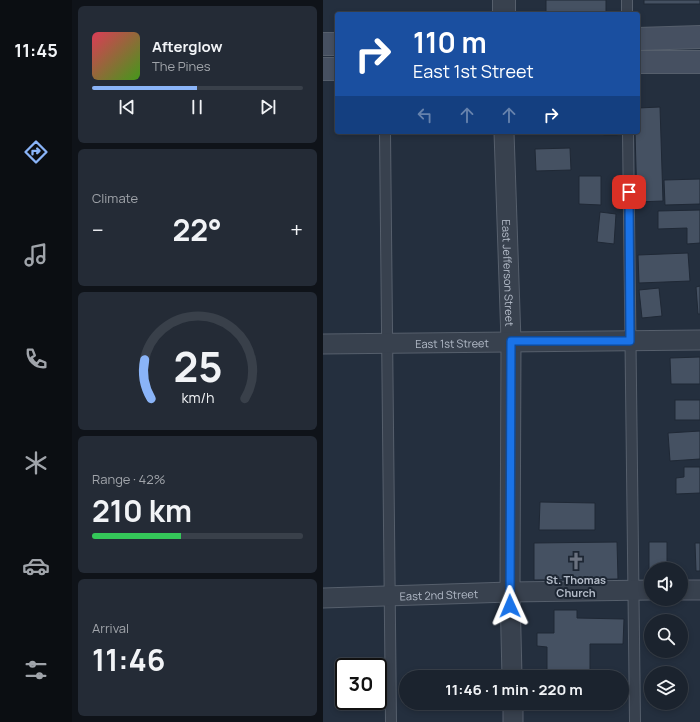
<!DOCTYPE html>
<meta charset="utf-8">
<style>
body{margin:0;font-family:Manrope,sans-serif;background:#242b36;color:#f1f3f6;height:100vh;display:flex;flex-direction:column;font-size:15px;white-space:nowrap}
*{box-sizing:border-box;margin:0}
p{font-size:13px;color:#a0a4aa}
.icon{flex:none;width:22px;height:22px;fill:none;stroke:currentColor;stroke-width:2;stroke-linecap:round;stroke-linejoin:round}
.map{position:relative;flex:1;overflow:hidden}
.panel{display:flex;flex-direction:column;gap:6px;padding:6px;background:#0f1319;width:251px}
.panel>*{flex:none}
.banner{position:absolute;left:12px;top:12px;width:305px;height:122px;border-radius:4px;box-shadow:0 2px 6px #0003,0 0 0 1px #39404a;background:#1a4fa0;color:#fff;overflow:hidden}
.controls{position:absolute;left:321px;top:562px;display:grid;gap:8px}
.controls a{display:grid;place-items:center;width:44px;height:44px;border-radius:50%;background:#1b232e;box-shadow:0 2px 6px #0003,0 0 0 1px #39404a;font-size:20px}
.speed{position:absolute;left:12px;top:658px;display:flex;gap:8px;font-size:20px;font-weight:700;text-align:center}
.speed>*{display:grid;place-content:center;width:52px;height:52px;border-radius:50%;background:#1b232e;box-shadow:0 2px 6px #0003,0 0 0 1px #39404a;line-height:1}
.speed .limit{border:2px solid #111;border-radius:6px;background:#fff;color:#111}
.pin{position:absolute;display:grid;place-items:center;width:34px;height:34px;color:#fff;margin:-17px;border-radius:8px;box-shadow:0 2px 6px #0006}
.me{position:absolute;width:44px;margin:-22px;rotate:359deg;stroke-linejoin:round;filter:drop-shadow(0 0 3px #0008)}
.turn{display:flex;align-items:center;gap:14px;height:84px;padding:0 12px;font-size:18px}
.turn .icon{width:52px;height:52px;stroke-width:2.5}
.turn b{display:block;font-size:28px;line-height:34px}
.lanes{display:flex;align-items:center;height:38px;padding:0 12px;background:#0003;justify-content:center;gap:20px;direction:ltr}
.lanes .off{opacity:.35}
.big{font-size:30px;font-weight:700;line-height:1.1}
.panel .tile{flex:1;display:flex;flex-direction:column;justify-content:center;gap:6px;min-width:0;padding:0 14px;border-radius:6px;background:#242b36}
.panel .dial{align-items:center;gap:0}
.dial svg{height:104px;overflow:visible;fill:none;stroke:#39404a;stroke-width:7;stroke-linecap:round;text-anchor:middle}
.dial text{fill:#f1f3f6;stroke:none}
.song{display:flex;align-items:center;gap:12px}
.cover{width:48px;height:48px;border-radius:6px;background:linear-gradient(135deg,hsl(350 70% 55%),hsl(100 70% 35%))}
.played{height:4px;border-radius:2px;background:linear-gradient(90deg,#8ab4f8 50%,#39404a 50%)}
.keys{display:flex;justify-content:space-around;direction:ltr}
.heat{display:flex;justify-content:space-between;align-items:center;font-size:22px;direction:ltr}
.charge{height:6px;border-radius:3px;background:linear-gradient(90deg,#34c759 42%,#39404a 0)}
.trip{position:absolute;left:76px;top:670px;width:230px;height:40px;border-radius:20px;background:#1b232e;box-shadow:0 2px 6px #0003,0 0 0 1px #39404a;font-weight:700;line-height:40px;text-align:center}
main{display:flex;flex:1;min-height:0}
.tab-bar{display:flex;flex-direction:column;width:72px;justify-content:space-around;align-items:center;background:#0b0e12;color:#a0a4aa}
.tab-bar .icon{width:28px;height:28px}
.tab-bar .selected{color:#8ab4f8}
.tab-bar b{font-size:18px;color:#f1f3f6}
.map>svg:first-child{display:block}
.building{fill:#455162;stroke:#1f2835}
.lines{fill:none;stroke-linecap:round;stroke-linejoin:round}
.service-casing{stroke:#565f6c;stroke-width:12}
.minor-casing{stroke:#565f6c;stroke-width:21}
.tertiary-casing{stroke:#565f6c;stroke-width:24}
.secondary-casing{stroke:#565f6c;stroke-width:24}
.service{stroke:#38414e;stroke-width:10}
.minor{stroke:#38414e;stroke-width:19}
.tertiary{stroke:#38414e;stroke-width:22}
.secondary{stroke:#465061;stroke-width:22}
.route-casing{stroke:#114b97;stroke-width:10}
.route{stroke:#1a73e8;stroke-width:7}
.labels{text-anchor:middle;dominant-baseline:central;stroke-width:4;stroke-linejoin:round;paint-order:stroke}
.street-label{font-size:11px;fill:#b4bcc9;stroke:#1d2633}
.poi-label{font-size:11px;font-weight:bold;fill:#b4bcc9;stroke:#1d2633}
</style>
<main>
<nav class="tab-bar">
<b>11:45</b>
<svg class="icon selected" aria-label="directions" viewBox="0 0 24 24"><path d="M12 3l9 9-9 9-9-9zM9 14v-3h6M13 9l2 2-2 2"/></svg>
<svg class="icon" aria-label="music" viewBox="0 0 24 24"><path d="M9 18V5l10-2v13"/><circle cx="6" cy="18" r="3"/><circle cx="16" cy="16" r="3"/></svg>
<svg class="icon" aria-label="phone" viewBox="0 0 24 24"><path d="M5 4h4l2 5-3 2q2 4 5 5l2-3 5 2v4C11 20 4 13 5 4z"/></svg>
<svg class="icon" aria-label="climate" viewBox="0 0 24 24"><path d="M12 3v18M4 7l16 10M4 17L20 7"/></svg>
<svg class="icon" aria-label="car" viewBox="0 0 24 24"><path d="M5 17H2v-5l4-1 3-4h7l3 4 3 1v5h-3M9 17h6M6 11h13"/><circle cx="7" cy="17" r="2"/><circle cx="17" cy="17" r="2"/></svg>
<svg class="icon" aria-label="filters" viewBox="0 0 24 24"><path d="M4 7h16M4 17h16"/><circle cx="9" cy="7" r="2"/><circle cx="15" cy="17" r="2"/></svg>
</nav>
<section class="panel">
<div class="tile">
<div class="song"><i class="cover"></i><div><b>Afterglow</b><p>The Pines</p></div></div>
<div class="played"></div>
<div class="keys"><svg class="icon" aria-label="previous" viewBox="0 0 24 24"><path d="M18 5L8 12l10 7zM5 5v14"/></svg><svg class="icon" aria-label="pause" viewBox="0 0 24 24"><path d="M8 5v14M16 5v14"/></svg><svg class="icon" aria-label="next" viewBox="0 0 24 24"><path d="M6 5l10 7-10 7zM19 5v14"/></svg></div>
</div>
<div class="tile"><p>Climate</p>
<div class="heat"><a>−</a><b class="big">22°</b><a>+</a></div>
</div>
<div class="tile dial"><svg viewBox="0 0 100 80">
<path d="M14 69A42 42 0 1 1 86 69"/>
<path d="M14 69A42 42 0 0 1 9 39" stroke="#8ab4f8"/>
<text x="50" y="56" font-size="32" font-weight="700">25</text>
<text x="50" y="72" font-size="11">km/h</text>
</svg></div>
<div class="tile"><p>Range · 42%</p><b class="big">210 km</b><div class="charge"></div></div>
<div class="tile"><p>Arrival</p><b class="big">11:46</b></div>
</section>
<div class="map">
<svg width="377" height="722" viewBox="0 0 377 722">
<rect width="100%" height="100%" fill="#242f3e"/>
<g class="building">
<rect x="223" y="0" width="60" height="14"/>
<rect x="321" y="0" width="56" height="4"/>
<path d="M337,107L340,201L314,202L312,132H315V108Z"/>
<rect x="281" y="132" width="13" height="3"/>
<path d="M247,148L248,170L213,171L212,149Z"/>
<path d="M256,176H278V205L256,204Z"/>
<path d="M377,179V204L342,205L341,180Z"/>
<path d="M377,210V243L364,244V228L335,229V211Z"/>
<path d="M277,212L293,214L291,244L274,242Z"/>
<path d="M365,253L367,281L316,283L315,255Z"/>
<path d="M377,286V314H375L373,287Z"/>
<path d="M336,288L339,316L319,318L316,290Z"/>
<path d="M377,357V384H348L347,358Z"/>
<rect x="352" y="400" width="25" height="20"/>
<path d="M377,431V459L347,461L345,433Z"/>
<path d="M361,467H377V493L353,494V478L361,477Z"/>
<path d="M217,502L272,503V530H216Z"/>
<path d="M294,542L295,579L211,580V543Z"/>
<path d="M326,542H344V569H328V571H326Z"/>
<path d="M372,543H377V571H373Z"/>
<path d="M231,610H254V618L301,619L300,644H267V672H230V677H224V647L214,646V633H231Z"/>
</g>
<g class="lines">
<g class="service-casing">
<g id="service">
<path d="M304,0V14"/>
<path d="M62,132L68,722"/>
<path d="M305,132L312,722"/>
</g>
</g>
<g class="minor-casing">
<g id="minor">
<path id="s1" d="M181,132L188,341L187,592L189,677"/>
<path id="s2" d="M0,344L377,340"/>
<path d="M358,590H377"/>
<path id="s3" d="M0,598L187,592L328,590"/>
<path d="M190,703V722"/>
</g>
</g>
<g class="tertiary-casing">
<path id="tertiary" d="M181,14V0"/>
</g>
<g class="secondary-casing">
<g id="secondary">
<path d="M315,39L377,37"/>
<path d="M0,44H14"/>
<path d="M315,62H377"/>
<path d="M0,69H14"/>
</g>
</g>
<use href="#service" class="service"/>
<use href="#minor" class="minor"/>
<use href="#tertiary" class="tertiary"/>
<use href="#secondary" class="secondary"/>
</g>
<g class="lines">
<g class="route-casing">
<path id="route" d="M187,606L188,341H307L306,192"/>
</g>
<use href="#route" class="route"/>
</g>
<defs>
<g id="church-bare" transform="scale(1.38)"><path d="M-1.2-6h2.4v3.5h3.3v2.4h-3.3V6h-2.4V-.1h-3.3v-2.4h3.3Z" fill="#6b7280" stroke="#1d2633" stroke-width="2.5" paint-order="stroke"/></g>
</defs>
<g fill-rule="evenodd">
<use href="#church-bare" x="253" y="561"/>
</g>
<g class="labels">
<g class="street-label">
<text stroke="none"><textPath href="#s1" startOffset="141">East Jefferson Street</textPath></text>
<text stroke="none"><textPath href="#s2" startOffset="129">East 1st Street</textPath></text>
<text stroke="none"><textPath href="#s3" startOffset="116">East 2nd Street</textPath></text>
</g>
<g class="poi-label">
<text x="253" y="579">St. Thomas<tspan x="253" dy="13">Church</tspan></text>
</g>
</g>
</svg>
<div class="controls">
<a><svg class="icon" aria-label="sound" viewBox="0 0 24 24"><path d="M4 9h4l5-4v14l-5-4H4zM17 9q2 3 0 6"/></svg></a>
<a><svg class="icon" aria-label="search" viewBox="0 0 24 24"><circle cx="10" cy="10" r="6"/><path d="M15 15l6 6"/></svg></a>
<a><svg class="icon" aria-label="layers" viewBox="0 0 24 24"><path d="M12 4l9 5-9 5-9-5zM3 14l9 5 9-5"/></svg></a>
</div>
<div class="speed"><div class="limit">30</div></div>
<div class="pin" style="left:306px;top:192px;background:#d93025"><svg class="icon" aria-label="arrive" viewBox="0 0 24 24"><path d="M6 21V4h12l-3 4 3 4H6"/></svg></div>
<svg class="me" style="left:187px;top:606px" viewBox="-20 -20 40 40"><path d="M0-17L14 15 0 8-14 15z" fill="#1a73e8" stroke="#fff" stroke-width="4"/></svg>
<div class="trip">11:46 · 1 min · 220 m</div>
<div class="banner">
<div class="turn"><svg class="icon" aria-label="right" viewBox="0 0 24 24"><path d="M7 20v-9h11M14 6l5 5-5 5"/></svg><div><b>110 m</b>East 1st Street</div></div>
<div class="lanes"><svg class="icon off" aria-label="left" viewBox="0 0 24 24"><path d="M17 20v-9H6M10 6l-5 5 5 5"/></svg><svg class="icon off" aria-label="ahead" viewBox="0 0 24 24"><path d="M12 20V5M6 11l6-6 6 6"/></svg><svg class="icon off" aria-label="ahead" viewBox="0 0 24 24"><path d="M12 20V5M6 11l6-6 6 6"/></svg><svg class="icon" aria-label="right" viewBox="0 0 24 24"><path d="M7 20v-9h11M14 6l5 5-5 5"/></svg></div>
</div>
</div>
</main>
